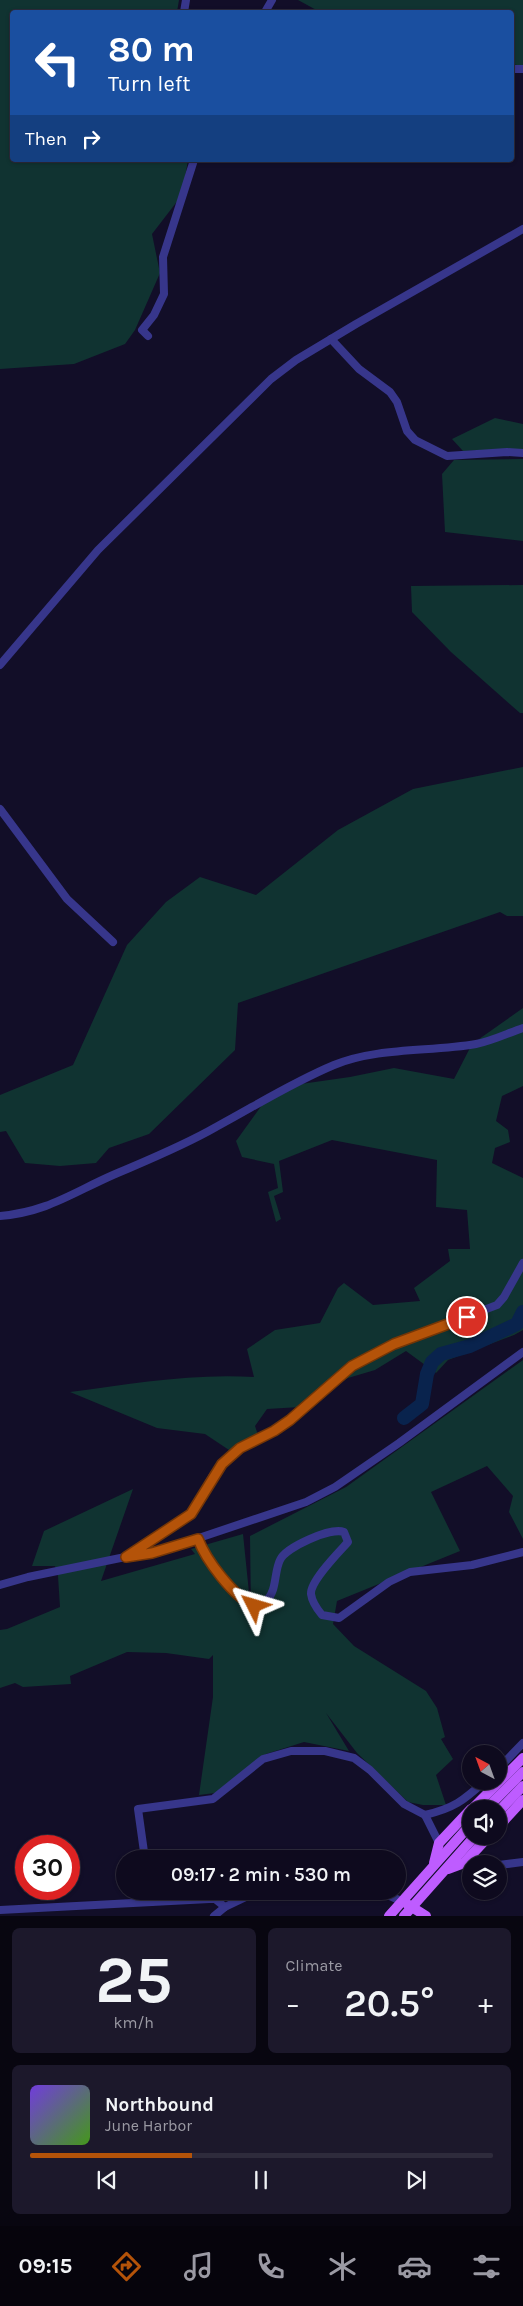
<!DOCTYPE html>
<meta charset="utf-8">
<style>
body{margin:0;font-family:Karla,sans-serif;background:#1c182b;color:#f1f3f6;height:100vh;display:flex;flex-direction:column;font-size:19px;white-space:nowrap}
*{box-sizing:border-box;margin:0}
p{font-size:16px;color:#9b9aa4}
.icon{flex:none;width:28px;height:28px;fill:none;stroke:currentColor;stroke-width:2;stroke-linecap:round;stroke-linejoin:round}
.map{position:relative;height:1916px;overflow:hidden}
.panel{display:flex;flex-direction:column;gap:12px;padding:12px;background:#080610;flex:1}
.panel>*{flex:none}
.top-card{position:absolute;left:10px;top:10px;width:504px;height:152px;border-radius:5px;box-shadow:0 1px 4px #0004,0 0 0 1px #2e2b3c;background:#1a4fa0;color:#fff;overflow:hidden}
.needle{width:32px;rotate:319deg}
.buttons{position:absolute;left:462px;top:1745px;display:grid;gap:10px}
.buttons a{display:grid;place-items:center;width:45px;height:45px;border-radius:50%;background:#0e0a1e;box-shadow:0 1px 4px #0004,0 0 0 1px #2e2b3c;font-size:25px}
.speed{position:absolute;left:15px;top:1835px;display:flex;gap:10px;font-size:25px;font-weight:700;text-align:center}
.speed>*{display:grid;place-content:center;width:65px;height:65px;border-radius:50%;background:#0e0a1e;box-shadow:0 1px 4px #0004,0 0 0 1px #2e2b3c;line-height:1}
.speed .limit{border:8px solid #d22;background:#fff;color:#111}
.pin{position:absolute;display:grid;place-items:center;width:42px;height:42px;color:#fff;margin:-21px;border:2px solid #fff;border-radius:50%;box-shadow:0 1px 5px #0007}
.me{position:absolute;width:55px;margin:-28px;rotate:310deg;stroke-linejoin:round;filter:drop-shadow(0 0 4px #0008)}
.turn{display:flex;align-items:center;gap:18px;height:105px;padding:0 15px;font-size:22px}
.turn .icon{width:65px;height:65px;stroke-width:2.5}
.turn b{display:block;font-size:35px;line-height:42px}
.then{display:flex;align-items:center;height:48px;padding:0 15px;background:#0003;gap:10px;font-size:19px}
.big{font-size:38px;font-weight:600;line-height:1.1}
.panel .widget{flex:1;display:flex;flex-direction:column;justify-content:center;gap:8px;min-width:0;padding:0 18px;border-radius:8px;background:#1c182b}
.panel .dial{align-items:center;gap:0}
.dial b{font-size:65px;line-height:1}
.song{display:flex;align-items:center;gap:15px}
.cover{width:60px;height:60px;border-radius:8px;background:linear-gradient(135deg,hsl(260 70% 55%),hsl(100 70% 35%))}
.played{height:5px;border-radius:2px;background:linear-gradient(90deg,#b45309 35%,#2e2b3c 35%)}
.keys{display:flex;justify-content:space-around;direction:ltr}
.heat{display:flex;justify-content:space-between;align-items:center;font-size:28px;direction:ltr}
.panel .tiles{flex:1;display:grid;gap:12px;grid-template-columns:1fr 1fr}
.widget:last-child{grid-column:span 2}
.trip{position:absolute;left:116px;top:1850px;width:290px;height:50px;border-radius:25px;background:#0e0a1e;box-shadow:0 1px 4px #0004,0 0 0 1px #2e2b3c;font-weight:600;line-height:50px;text-align:center}
.dock{display:flex;height:80px;justify-content:space-around;align-items:center;background:#06040c;color:#9b9aa4}
.dock .icon{width:35px;height:35px}
.dock .selected{color:#b45309}
.dock b{font-size:22px;color:#f1f3f6}
.map>svg:first-child{display:block}
.green{fill:#103331}
.lines{fill:none;stroke-linecap:round;stroke-linejoin:round}
.river{stroke:#09234d;stroke-width:14}
.minor{stroke:#37368b;stroke-width:8}
.major{stroke:#be5cff;stroke-width:10}
.route-casing{stroke:#753606;stroke-width:12}
.route{stroke:#b45309;stroke-width:9}
</style>
<div class="map">
<svg width="523" height="1916" viewBox="0 0 523 1916">
<rect width="100%" height="100%" fill="#120e28"/>
<g class="green">
<path d="M0,0H179L177,12H12V160H188L182,195L152,234L160,273L135,330L125,344L74,364L0,369Z"/>
<path d="M298,0H523V66L511,64V12H476L474,9L425,12H320Z"/>
<path d="M495,418L523,424V449L463,451L452,439Z"/>
<path d="M523,459V541L445,532L442,474L454,460Z"/>
<path d="M523,585V713H520L451,652L412,612L411,586Z"/>
<path d="M523,767V916H507L500,912L238,1003L235,1050L149,1134L109,1148L96,1163L60,1166L25,1163L6,1131L0,1132V1095L73,1065L127,945L166,902L200,877L256,895L338,830L413,789Z"/>
<path d="M523,1008V1086L502,1096L496,1121L508,1130L510,1142L495,1148L492,1163L523,1178V1330L514,1335L448,1360L436,1373L406,1351L375,1370L348,1378L300,1407L267,1409L255,1426L258,1435L229,1450L205,1434L157,1428L70,1392C130,1384 193,1373 254,1377L247,1349L275,1330L320,1323L338,1288L344,1283L373,1305L420,1301L414,1288L450,1261L448,1249H470L467,1210L436,1207L437,1160L332,1140L279,1161L283,1192L274,1196L281,1219L276,1222L268,1192L278,1188L274,1164L242,1157L236,1141L262,1105L294,1085L350,1077L394,1068L454,1079L472,1044Z"/>
<path d="M523,1360V1539L509,1512L513,1496L487,1466L431,1492L460,1551L337,1601L333,1624L354,1646L426,1691L437,1708L445,1737L441,1739L453,1759L436,1775L446,1805H423L408,1802L357,1753L326,1713L349,1751L304,1742L266,1754L215,1793L199,1795L213,1697V1655L209,1659L166,1653L127,1652L70,1676L71,1684L23,1687L15,1683L0,1688V1630L7,1629L60,1607L58,1576L55,1566H32L44,1531L133,1489L101,1581L195,1554L191,1549L243,1534L251,1612L250,1536L346,1487Z"/>
</g>
<g class="lines">
<path class="river" d="M404,1418L422,1404L427,1374L432,1362L441,1354L470,1346L517,1324L523,1312"/>
<g class="minor">
<path d="M184,12L186,0"/>
<path d="M265,12L272,0"/>
<path d="M511,69H523"/>
<path d="M148,336L142,330L154,315L164,294L163,257L194,160"/>
<path d="M331,339L359,369L390,392L397,402L407,431L415,440L447,456L507,452L523,453"/>
<path d="M0,665L98,550L271,379L296,360L356,324L523,229"/>
<path d="M0,809L67,899L113,942"/>
<path d="M0,1216C47,1212 72,1193 113,1175C148,1160 183,1146 216,1127C257,1105 291,1083 334,1065C378,1047 430,1052 476,1044C492,1041 508,1033 523,1028"/>
<path d="M198,1539C205,1555 248,1622 267,1600C277,1590 274,1572 280,1560C286,1547 331,1527 344,1532L348,1542C339,1552 310,1581 311,1594C312,1602 317,1609 322,1615L339,1618L389,1582L410,1572L472,1565L523,1552"/>
<path d="M128,1556L191,1514L213,1475L240,1448L274,1431L290,1420L352,1366L394,1344L497,1305L504,1297L523,1263"/>
<path d="M0,1585L28,1577L169,1548L306,1502L335,1487L399,1443L523,1352"/>
<path d="M499,1768L523,1743"/>
<path d="M425,1815C454,1808 463,1801 485,1781"/>
<path d="M471,1855L481,1864"/>
<path d="M145,1859L138,1809L213,1799L263,1759L291,1751H325L354,1758L370,1770L404,1804L425,1815L439,1843"/>
<path d="M499,1865L523,1862"/>
<path d="M150,1891L152,1902"/>
<path d="M379,1891L401,1901"/>
<path d="M0,1910L209,1899H215L225,1907"/>
<path d="M214,1916L225,1907L258,1891"/>
</g>
<g class="major">
<path d="M472,1809L523,1758"/>
<path d="M486,1809L523,1772"/>
<path d="M499,1811L523,1786"/>
<path d="M499,1826L523,1800"/>
<path d="M434,1863L439,1843L471,1809"/>
<path d="M448,1869L464,1863L489,1836"/>
<path d="M407,1904L426,1916"/>
<path d="M389,1916L471,1824"/>
<path d="M404,1916L475,1836"/>
</g>
</g>
<g class="lines">
<g class="route-casing">
<path id="route" d="M254,1606C233,1596 206,1560 198,1539L152,1553L126,1557L191,1514L222,1464L240,1448L274,1431L290,1420L352,1366L394,1344L467,1317"/>
</g>
<use href="#route" class="route"/>
</g>
</svg>
<div class="buttons">
<a><svg class="needle" viewBox="-14 -14 28 28"><path d="M0-13l5 13h-10z" fill="#e53935"/><path d="M0 13l5-13h-10z" fill="#9b9aa4"/></svg></a>
<a><svg class="icon" aria-label="sound" viewBox="0 0 24 24"><path d="M4 9h4l5-4v14l-5-4H4zM17 9q2 3 0 6"/></svg></a>
<a><svg class="icon" aria-label="layers" viewBox="0 0 24 24"><path d="M12 4l9 5-9 5-9-5zM3 14l9 5 9-5"/></svg></a>
</div>
<div class="speed"><div class="limit">30</div></div>
<div class="pin" style="left:467px;top:1317px;background:#d93025"><svg class="icon" aria-label="arrive" viewBox="0 0 24 24"><path d="M6 21V4h12l-3 4 3 4H6"/></svg></div>
<svg class="me" style="left:254px;top:1606px" viewBox="-20 -20 40 40"><path d="M0-17L14 15 0 8-14 15z" fill="#b45309" stroke="#fff" stroke-width="4"/></svg>
<div class="trip">09:17 · 2 min · 530 m</div>
<div class="top-card">
<div class="turn"><svg class="icon" aria-label="left" viewBox="0 0 24 24"><path d="M17 20v-9H6M10 6l-5 5 5 5"/></svg><div><b>80 m</b>Turn left</div></div>
<div class="then">Then<svg class="icon" aria-label="right" viewBox="0 0 24 24"><path d="M7 20v-9h11M14 6l5 5-5 5"/></svg></div>
</div>
</div>
<section class="panel">
<div class="tiles">
<div class="widget dial"><b>25</b><p>km/h</p></div>
<div class="widget"><p>Climate</p>
<div class="heat"><a>−</a><b class="big">20.5°</b><a>+</a></div>
</div>
<div class="widget">
<div class="song"><i class="cover"></i><div><b>Northbound</b><p>June Harbor</p></div></div>
<div class="played"></div>
<div class="keys"><svg class="icon" aria-label="previous" viewBox="0 0 24 24"><path d="M18 5L8 12l10 7zM5 5v14"/></svg><svg class="icon" aria-label="pause" viewBox="0 0 24 24"><path d="M8 5v14M16 5v14"/></svg><svg class="icon" aria-label="next" viewBox="0 0 24 24"><path d="M6 5l10 7-10 7zM19 5v14"/></svg></div>
</div>
</div>
</section>
<nav class="dock">
<b>09:15</b>
<svg class="icon selected" aria-label="directions" viewBox="0 0 24 24"><path d="M12 3l9 9-9 9-9-9zM9 14v-3h6M13 9l2 2-2 2"/></svg>
<svg class="icon" aria-label="music" viewBox="0 0 24 24"><path d="M9 18V5l10-2v13"/><circle cx="6" cy="18" r="3"/><circle cx="16" cy="16" r="3"/></svg>
<svg class="icon" aria-label="phone" viewBox="0 0 24 24"><path d="M5 4h4l2 5-3 2q2 4 5 5l2-3 5 2v4C11 20 4 13 5 4z"/></svg>
<svg class="icon" aria-label="climate" viewBox="0 0 24 24"><path d="M12 3v18M4 7l16 10M4 17L20 7"/></svg>
<svg class="icon" aria-label="car" viewBox="0 0 24 24"><path d="M5 17H2v-5l4-1 3-4h7l3 4 3 1v5h-3M9 17h6M6 11h13"/><circle cx="7" cy="17" r="2"/><circle cx="17" cy="17" r="2"/></svg>
<svg class="icon" aria-label="filters" viewBox="0 0 24 24"><path d="M4 7h16M4 17h16"/><circle cx="9" cy="7" r="2"/><circle cx="15" cy="17" r="2"/></svg>
</nav>
